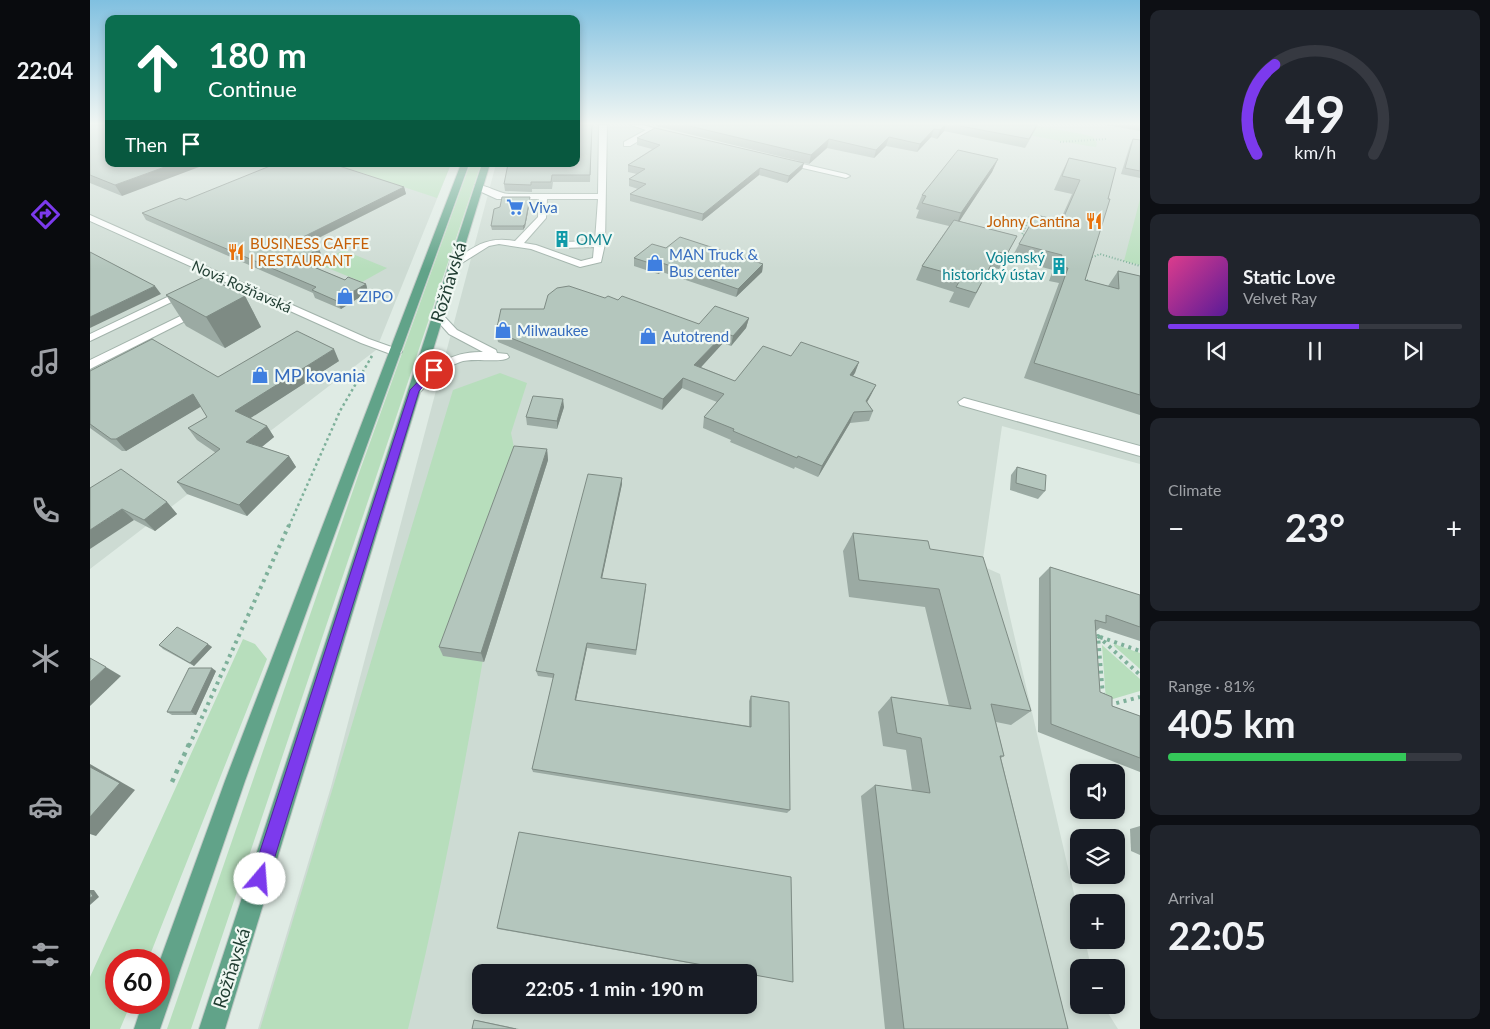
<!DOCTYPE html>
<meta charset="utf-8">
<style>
body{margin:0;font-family:Lato,sans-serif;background:#20242c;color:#f1f3f6;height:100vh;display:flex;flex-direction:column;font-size:19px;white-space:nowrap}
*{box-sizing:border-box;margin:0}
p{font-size:16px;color:#9ea1a6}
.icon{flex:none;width:28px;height:28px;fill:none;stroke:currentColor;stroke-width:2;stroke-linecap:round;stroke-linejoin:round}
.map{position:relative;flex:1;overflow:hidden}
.side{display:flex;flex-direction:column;gap:10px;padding:10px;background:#0d0f14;width:350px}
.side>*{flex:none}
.banner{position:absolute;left:15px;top:15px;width:475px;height:152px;border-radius:10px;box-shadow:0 2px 8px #0003;background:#0b6e4f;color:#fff;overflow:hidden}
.fabs{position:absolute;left:980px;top:764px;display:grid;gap:10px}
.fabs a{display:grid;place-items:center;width:55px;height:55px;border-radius:10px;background:#171b24;box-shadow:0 2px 8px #0003;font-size:25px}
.speed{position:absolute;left:15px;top:949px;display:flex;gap:10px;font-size:25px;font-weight:700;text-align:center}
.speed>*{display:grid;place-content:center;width:65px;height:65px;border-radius:50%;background:#171b24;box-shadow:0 2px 8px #0003;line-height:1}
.speed .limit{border:8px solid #d22;background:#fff;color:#111}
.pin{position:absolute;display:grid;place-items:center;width:42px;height:42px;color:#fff;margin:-21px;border:2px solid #fff;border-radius:50%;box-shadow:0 1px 5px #0007}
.me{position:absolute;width:55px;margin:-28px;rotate:18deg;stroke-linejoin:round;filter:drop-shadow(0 0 4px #0008)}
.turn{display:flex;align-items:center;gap:18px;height:105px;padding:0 20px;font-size:22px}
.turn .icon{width:65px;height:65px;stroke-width:2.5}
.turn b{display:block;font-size:35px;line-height:42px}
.then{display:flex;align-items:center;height:48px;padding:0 20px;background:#0003;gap:10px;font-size:19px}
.big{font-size:38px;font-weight:700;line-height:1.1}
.side .widget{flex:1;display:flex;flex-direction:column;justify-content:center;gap:8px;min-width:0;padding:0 18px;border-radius:10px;background:#20242c}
.side .dial{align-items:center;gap:0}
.dial svg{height:130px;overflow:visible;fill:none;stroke:#363941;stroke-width:7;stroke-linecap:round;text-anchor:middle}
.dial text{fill:#f1f3f6;stroke:none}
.song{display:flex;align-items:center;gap:15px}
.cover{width:60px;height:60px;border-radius:8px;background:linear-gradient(135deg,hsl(330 70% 55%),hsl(270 70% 35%))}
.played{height:5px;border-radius:2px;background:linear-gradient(90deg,#7c3aed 65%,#363941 65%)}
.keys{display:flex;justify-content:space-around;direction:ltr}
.heat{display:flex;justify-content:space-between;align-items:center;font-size:28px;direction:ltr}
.charge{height:8px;border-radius:4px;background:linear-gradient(90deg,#34c759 81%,#363941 0)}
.trip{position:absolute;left:382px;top:964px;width:285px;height:50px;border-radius:10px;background:#171b24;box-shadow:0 2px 8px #0003;font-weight:700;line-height:50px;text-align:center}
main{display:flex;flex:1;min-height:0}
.menu{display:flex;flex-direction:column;width:90px;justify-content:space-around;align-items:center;background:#090b0e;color:#9ea1a6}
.menu .icon{width:35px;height:35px}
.menu .active{color:#7c3aed}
.menu b{font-size:22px;color:#f1f3f6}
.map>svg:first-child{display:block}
.built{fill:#cddbd3;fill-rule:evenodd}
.green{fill:#b7debc}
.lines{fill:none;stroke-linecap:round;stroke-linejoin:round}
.minor-casing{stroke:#a2b3ab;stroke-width:2}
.major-casing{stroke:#c0c8c5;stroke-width:2}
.path-far3{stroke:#7eb09a;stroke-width:2;stroke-dasharray:1 2;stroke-linecap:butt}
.path-far2{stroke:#7eb09a;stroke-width:2.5;stroke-dasharray:2.5 3;stroke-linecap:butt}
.path-far1{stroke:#7eb09a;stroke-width:4;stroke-dasharray:3 4.5;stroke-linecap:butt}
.path{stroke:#7eb09a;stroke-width:4.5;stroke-dasharray:4 5.5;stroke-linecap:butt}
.minor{fill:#fff;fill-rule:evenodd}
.major{fill:#61a389;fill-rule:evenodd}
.wall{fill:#9baaa3}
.shaded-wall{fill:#7e8b84}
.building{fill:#b4c6bd;stroke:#7e8b84}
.route{fill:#7c3aed;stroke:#51269a}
.labels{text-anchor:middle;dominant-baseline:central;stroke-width:4.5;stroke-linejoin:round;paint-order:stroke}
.far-shop-label{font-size:15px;fill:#366cbe;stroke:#f0f8f3;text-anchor:start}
.far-food-label{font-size:15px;fill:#c56008;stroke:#f0f8f3;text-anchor:end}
.far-culture-label{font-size:15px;fill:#0d838f;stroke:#f0f8f3;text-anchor:start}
.far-street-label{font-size:15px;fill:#1f3c31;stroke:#f0f8f3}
.street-label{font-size:18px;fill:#1f3c31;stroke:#f0f8f3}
.shop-label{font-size:18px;fill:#366cbe;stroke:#f0f8f3;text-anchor:start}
</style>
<main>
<nav class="menu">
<b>22:04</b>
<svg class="icon active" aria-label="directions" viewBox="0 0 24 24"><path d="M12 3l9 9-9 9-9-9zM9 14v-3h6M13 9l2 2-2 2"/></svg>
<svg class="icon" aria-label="music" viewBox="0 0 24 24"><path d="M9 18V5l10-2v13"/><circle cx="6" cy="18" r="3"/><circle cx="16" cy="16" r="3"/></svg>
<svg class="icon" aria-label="phone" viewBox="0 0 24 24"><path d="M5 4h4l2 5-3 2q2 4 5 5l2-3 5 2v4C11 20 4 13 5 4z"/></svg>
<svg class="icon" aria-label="climate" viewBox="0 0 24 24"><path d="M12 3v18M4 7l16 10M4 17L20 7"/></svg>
<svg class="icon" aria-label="car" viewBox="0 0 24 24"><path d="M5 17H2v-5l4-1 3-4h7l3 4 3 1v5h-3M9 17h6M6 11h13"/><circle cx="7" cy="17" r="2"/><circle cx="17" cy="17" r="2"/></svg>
<svg class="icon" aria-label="filters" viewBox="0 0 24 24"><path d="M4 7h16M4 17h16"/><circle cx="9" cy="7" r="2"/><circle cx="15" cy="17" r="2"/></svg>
</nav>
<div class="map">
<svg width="1050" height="1029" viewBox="0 0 1050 1029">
<rect width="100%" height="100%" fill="#dfebe4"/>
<g class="built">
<path d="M0,125L19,164H361L286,350L0,569Z"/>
<path d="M486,125H1050V464L912,426L892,566L910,574L989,915V940H995L1001,967L989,968V1005H1013L1028,1029H168L241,787L406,164H486ZM391,972H659V1005H391Z"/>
</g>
<g class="green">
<path d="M942,125L992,134L1003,137L1007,143L1006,147L998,146L895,127Z"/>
<path d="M244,164H361L347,198Z"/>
<path d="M380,164H391L101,1029H77L269,473Z"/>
<path d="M1050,199V265L1034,261Z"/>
<path d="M253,250L297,268L272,282L228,264Z"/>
<path d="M410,373L437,383L421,433L426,457C396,649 364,840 318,1029H170L363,390Z"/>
<path d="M153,639L165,644L177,659L58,960H26V1002L41,1003L30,1029H0V977Z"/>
<path d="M1024,644L1050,653V669L1024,646Z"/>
<path d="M1012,645L1050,679V691L1016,701Z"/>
</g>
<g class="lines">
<g class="minor-casing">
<g id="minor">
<path d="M509,125H517L515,244L511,262L490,267L441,249L409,244L399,246L367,266H361V262C385,247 395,236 425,241L448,217L449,199H407L385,189V185C396,184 407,193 419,194H508ZM457,199H508L505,241L472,242L467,245L472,248L504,247L503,258L491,261L446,245L434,243L456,218Z"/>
<path d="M541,125H552L586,134L582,136L564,132L540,146H534V142L556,130Z"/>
<path d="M691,159L756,174L760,176L756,178L691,163Z"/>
<path d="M0,215L279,339L310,350L312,352L306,356L271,343L0,221Z"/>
<path d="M92,290L102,295L97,298L92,297L0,341V334Z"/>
<path d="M109,307L113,308L114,310L113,312L0,369V360Z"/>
<path d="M348,313L352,314L367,330L406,350L407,353L417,354L419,357C413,364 382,357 370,362C353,368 341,381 329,393H321L319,390L321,387C342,366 362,351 393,352L359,334L343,316Z"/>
<path d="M874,398L1050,446V456L870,405L868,402Z"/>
</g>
</g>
<g class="major-casing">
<g id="major">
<path d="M371,164H379L155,781L70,1029H44L53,1002H69V963L135,781Z"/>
<path d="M392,164H400L135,1029H109Z"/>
</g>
</g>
<g class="path-far3">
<path d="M970,142L1016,139"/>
<path d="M937,236L932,235L940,216"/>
<path d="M999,256L1003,257L1010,254L1050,266"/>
<path d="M991,279L1000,281"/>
<path d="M281,357L282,355"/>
</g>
<path class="path-far2" d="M199,526L250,411L282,356"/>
<g class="path-far1">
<path d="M1010,637L1050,651"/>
<path d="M1013,696L1008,636L1050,675"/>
<path d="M1019,705L1050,697"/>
<path d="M99,746L199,525"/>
</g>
<path class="path" d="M82,782L99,744"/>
<use href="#minor" class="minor"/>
<use href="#major" class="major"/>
</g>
<g class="wall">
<path d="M0,125L32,196L0,183Z"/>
<path d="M502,125L500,182H463L462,189H442V192L415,191L414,184Z"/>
<path d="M566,125H948L935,148L854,131L847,139L841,137L827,152L796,146L784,158L737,148L719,164L714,163L712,169L697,183L669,175L612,221L540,201V194L548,189L539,186V179L547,174L538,172V165L562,149L547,145V138L713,162L566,126Z"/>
<path d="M1016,125H1050V131Z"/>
<path d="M1043,139L1050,140V178L1031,174L1040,145Z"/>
<path d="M979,158L1026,168L995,280L1018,286L1028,271L1050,276V415L934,378L969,283L959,281L963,270L921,259L929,244L970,221L982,194L964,190L972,172Z"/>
<path d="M908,159L902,172L869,221L927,236L909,269L900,267L879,308L859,302L864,292L826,280L832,266L859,226L826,218L829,210L826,209L832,195Z"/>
<path d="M314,187L316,194L217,244L232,256L217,264L255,280L276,284L278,292L251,309L225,298L223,293L56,220L52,213L96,200Z"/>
<path d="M440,201L435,227L433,230H402L401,226Z"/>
<path d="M576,248L673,264L672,272L646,297L572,272L568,274L544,266V258Z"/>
<path d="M76,295L155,296L171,327L135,348L96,326Z"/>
<path d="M515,298L528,300L609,324L659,318L656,328L641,346L633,343L611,367L645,381L701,356L769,362L763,376L786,385L777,402L783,411L779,421L760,423L728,477L705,467L704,469L640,442L641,440L613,428L614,417L627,402L592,388L572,410L408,342L406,332L454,309Z"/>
<path d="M249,361L160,418L177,426L184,437L172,447L199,456L206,467L157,516L97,494L87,482L126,453L107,440L98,428L117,417L111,406L36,451H32L0,428V371L128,377Z"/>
<path d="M474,407L467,429L437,425L436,417Z"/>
<path d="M457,449L458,460L394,662L353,656L349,647Z"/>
<path d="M927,467L955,491L948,499L920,490L921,475Z"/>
<path d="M532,478V484L512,578L556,589L546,655L497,648L486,700L659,726V701L661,696L700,810L697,813L443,772L442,769L463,678L448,676L446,671Z"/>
<path d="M0,488L77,502L87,514L65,531L44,520Z"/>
<path d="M763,533L840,549L941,711L921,725L906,722L914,756L911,758L978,1029H795L771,796L785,785L822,791L816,750L793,746L788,712L801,697L859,706L835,607L759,597L753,551Z"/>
<path d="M960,567L1050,595V641L1010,628L1006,631L1010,692L1022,706L1050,716V772L948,732L949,578Z"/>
<path d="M69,645L122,647L104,666L73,649Z"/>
<path d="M126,671L106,715H82L77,712Z"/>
<path d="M1050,826V855L1041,851L1040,829Z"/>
<path d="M429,832L701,877L703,982L659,974V972H649L408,929L407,928Z"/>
<path d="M384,1020H386L429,1029H382Z"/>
</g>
<g class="shaded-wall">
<path d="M855,125H856L854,131L847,139L850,130Z"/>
<path d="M844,129L841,137L827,152L830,144Z"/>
<path d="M799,137L796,146L784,158L786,150Z"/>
<path d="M739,139L737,148L719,164L721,155Z"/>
<path d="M908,159L902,172L865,228L871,213Z"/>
<path d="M714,163L712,169L697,183L699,176Z"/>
<path d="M83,164H117L32,196L25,185Z"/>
<path d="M670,168L669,175L612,221L613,214Z"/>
<path d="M314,187L316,194L210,247L207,240Z"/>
<path d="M440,197V201L435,227L433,230V226Z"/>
<path d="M229,249L232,256L210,268L207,260Z"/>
<path d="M572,263V272L568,274L569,266Z"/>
<path d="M673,264L672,272L646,297L648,289Z"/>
<path d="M276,284L278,292L251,309L247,301Z"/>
<path d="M65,286L71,294L0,328V317Z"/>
<path d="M155,296L171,327L135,348L116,317Z"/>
<path d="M659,318L656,328L641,346L643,336Z"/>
<path d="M635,333L633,343L603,376L604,365Z"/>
<path d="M244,349L249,361L153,423L145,411Z"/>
<path d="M769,362L765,373L756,386L760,375Z"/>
<path d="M593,378L592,388L572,410L573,399Z"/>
<path d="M786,385L781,395L772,411L776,401Z"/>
<path d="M103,394L112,406L36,451L26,439Z"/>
<path d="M473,399L474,407L467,429V421Z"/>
<path d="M764,412L760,423L728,477L732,466Z"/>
<path d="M177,426L184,437L164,453L156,442Z"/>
<path d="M457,449L458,460L394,662L391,653Z"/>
<path d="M199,456L206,467L157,516L149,505Z"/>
<path d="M532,478V484L511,583V578Z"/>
<path d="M77,502L87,514L65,531L54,520Z"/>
<path d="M32,509L44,520L0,549V530Z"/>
<path d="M497,643V648L485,704V700Z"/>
<path d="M118,644L122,647L104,666L100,663Z"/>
<path d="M16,667L31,676L0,706V682Z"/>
<path d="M122,668L126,671L106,715L101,712Z"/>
<path d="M0,764L45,790L6,836L0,834Z"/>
<path d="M0,890H4L9,897L0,905Z"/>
</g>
<g class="building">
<path d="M0,125H19V164H83L25,185L0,175Z"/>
<path d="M486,125H502L500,175H462L461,182H441V185L414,184L418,164H486Z"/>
<path d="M595,125H855L850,130L844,129L830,144L799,137L786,150L739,139L721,155Z"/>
<path d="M865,125H947L939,139Z"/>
<path d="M565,128L714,163L699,176L670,168L613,214L540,194L556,184L539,179L555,169L538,165L570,145L547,138Z"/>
<path d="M1043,139L1050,140V171L1035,168Z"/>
<path d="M868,150L908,159L871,213L832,203L836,196L832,195Z"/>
<path d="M979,158L1026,168L1018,199H1020L995,280L1029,289L1028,271L1050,276V395L944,363L978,268L968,266L972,255L929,244L946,215L972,221L990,180L972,176Z"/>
<path d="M185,164H243L314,187L207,240L229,249L207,260L255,280L258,277L276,284L247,301L222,290L226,287L52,213L90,198L96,200Z"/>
<path d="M412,197H440L435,224L433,226H401L404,209L410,207Z"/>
<path d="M864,220L927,236L917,254L908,252L886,293L866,287L872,277L832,266Z"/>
<path d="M590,237L673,264L648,289L572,263L569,266L544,258L562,244L576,248Z"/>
<path d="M0,252L65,286L0,317Z"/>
<path d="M116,276L155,296L116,317L76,295Z"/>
<path d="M479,286L515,298L518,296L528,300L532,296L609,324L625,306L659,318L643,336L635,333L604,365L645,381L673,346L701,356L711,342L769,362L760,375L786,385L776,401L783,411L764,412L732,466L708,456L707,458L643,431L644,429L614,417L634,394L593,378L573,399L406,332L411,309H454L458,295L467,288Z"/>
<path d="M207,331L244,349L145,411L177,426L156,442L199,456L149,505L87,482L130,449L98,428L117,417L103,394L26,439H21L0,424V371L62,339L128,377Z"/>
<path d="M443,396L473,399L467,421L436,417Z"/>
<path d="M424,446L457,449L391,653L349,647Z"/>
<path d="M927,467L956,475L955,491L926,483Z"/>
<path d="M31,469L77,502L54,520L32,509L0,530V488Z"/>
<path d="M498,474L532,478L511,578L556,584L546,650L497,643L485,700L661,727V696L699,702L700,810L442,769L464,674L446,671Z"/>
<path d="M763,533L838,541L840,549L893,557L941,711L901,704L914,756H910L978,1029H814L785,785L840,793L831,738L807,733L801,697L881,709L849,589L769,580Z"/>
<path d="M960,567L1050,595V627L1016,615V623L1005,620L1010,692L1022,697V706L1050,716V758L961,724Z"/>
<path d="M87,627L118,644L100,663L69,645Z"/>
<path d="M0,658L16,667L0,682Z"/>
<path d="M99,668H122L101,712H77Z"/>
<path d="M0,767L30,783L0,817Z"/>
<path d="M429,832L701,877L703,982L659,974V972H652L407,928Z"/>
<path d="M0,892L3,896L0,898Z"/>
<path d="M384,1020L426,1029H382Z"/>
</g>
<linearGradient id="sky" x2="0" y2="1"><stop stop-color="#80c0e0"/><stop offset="0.46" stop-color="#f1f6f3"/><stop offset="1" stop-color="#f1f6f3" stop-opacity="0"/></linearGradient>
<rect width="1050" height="269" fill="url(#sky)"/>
<path class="route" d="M344,367L348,370L329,391L178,879L176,885L170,887L164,885L161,879L320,390L341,368Z"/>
<defs>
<g id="supermarket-bare" transform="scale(1.35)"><path d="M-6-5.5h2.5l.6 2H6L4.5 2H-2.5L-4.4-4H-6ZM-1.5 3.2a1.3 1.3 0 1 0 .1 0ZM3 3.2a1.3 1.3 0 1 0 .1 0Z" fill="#3f7fe0" stroke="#f0f8f3" stroke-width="2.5" paint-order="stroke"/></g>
<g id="restaurant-bare" transform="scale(1.35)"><path d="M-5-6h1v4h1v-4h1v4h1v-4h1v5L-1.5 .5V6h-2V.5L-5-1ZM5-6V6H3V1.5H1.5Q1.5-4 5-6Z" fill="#e8710a" stroke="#f0f8f3" stroke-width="2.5" paint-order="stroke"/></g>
<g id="building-bare" transform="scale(1.35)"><path d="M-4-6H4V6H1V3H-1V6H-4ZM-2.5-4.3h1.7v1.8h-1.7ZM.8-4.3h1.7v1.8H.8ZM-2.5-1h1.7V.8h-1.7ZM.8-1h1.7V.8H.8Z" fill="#0f9aa8" stroke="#f0f8f3" stroke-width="2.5" paint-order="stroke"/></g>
<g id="shop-bare" transform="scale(1.35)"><path d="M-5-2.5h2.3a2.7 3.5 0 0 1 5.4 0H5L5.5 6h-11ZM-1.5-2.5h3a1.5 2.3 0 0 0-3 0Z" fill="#3f7fe0" stroke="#f0f8f3" stroke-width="2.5" paint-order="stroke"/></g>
</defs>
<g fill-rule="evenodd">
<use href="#supermarket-bare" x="425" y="207"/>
<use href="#restaurant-bare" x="1004" y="221"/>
<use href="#building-bare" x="472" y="239"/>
<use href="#restaurant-bare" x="146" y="252"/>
<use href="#shop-bare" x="565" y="263"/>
<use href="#building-bare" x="969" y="266"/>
<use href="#shop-bare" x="255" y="296"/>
<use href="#shop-bare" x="413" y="330"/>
<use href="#shop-bare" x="558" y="336"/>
<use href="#shop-bare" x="170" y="375"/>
</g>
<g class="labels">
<g class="far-shop-label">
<text x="439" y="207">Viva</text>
<text x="579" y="254">MAN Truck &amp;<tspan x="579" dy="17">Bus center</tspan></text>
<text x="269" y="296">ZIPO</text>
<text x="427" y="330">Milwaukee</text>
<text x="572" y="336">Autotrend</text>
</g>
<g class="far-food-label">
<text x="990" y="221">Johny Cantina</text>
<text x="160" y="243" text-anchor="start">BUSINESS CAFFE<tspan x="160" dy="17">| RESTAURANT</tspan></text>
</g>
<g class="far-culture-label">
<text x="486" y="239">OMV</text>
<text x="955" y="257" text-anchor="end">Vojenský<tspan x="955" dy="17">historický ústav</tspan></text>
</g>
<g class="far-street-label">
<text transform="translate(152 286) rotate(24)">Nová Rožňavská</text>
</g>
<g class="street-label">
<text transform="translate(358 282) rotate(-73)">Rožňavská</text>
<text transform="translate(141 968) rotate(-72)">Rožňavská</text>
</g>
<g class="shop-label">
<text x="184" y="375">MP kovania</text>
</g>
</g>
</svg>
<div class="fabs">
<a><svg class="icon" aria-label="sound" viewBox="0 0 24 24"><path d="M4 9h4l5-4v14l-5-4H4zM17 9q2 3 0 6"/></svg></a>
<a><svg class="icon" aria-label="layers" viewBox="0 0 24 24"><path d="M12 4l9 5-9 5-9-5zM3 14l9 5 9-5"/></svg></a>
<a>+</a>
<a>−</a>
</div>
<div class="speed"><div class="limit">60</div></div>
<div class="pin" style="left:344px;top:370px;background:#d93025"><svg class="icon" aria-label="arrive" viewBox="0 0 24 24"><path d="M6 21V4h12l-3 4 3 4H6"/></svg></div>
<svg class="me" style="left:170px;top:879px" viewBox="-20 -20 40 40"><circle r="19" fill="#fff"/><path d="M0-13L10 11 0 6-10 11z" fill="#7c3aed"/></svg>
<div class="trip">22:05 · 1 min · 190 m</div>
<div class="banner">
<div class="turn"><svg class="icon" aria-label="ahead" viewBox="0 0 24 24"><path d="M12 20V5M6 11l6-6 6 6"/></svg><div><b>180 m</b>Continue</div></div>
<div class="then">Then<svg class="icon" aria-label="arrive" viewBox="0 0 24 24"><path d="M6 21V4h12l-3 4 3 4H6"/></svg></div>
</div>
</div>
<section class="side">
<div class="widget dial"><svg viewBox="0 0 100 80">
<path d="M14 69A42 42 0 1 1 86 69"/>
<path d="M14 69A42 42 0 0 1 25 14" stroke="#7c3aed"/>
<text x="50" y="56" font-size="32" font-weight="700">49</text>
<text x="50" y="72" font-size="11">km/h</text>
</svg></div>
<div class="widget">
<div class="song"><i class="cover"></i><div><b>Static Love</b><p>Velvet Ray</p></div></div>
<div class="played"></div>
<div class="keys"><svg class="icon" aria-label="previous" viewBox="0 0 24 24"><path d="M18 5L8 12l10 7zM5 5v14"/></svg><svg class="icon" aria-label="pause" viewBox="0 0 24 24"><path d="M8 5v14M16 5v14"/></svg><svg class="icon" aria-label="next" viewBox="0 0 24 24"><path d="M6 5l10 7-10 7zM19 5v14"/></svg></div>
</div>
<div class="widget"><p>Climate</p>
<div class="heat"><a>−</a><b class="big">23°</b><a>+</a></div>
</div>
<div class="widget"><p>Range · 81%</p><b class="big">405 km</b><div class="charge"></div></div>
<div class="widget"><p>Arrival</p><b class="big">22:05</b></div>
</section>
</main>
